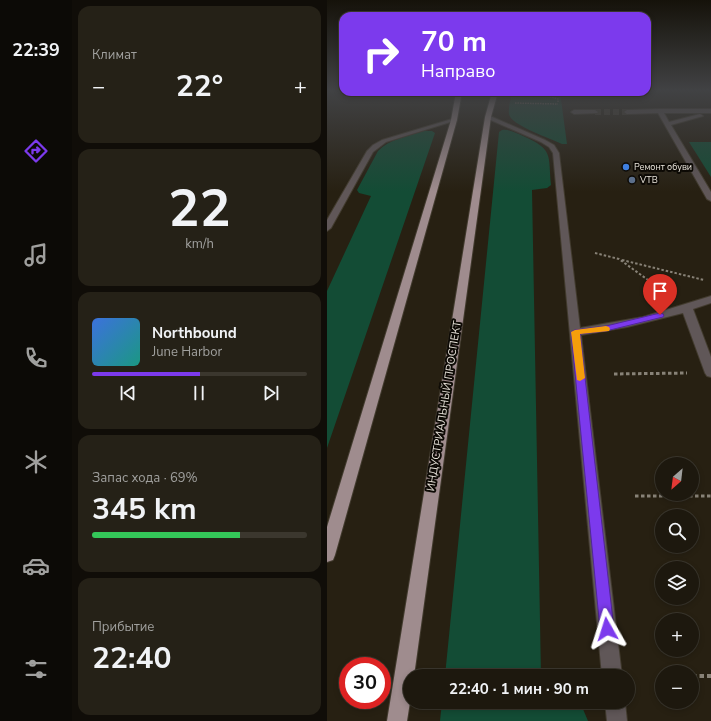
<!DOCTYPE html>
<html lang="ru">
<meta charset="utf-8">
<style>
body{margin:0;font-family:"Nunito Sans",sans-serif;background:#252117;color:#f1f3f6;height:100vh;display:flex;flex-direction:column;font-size:15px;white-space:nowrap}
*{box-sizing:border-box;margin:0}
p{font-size:13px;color:#a0a09e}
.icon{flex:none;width:22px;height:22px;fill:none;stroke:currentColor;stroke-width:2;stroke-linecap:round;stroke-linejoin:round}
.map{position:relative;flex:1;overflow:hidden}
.side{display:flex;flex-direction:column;gap:6px;padding:6px;background:#100d08;width:255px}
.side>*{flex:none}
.banner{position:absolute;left:12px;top:12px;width:312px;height:84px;border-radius:12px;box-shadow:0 2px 6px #0003,0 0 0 1px #3b372e;background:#7c3aed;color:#fff;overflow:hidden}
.needle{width:26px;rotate:208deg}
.fabs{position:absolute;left:328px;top:457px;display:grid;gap:8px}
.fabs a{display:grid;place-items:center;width:44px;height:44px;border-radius:50%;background:#1d180e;box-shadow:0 2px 6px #0003,0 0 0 1px #3b372e;font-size:20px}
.speed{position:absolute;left:12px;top:657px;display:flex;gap:8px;font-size:20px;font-weight:700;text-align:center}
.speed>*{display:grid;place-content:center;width:52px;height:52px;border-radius:50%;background:#1d180e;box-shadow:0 2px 6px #0003,0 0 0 1px #3b372e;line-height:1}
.speed .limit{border:6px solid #d22;background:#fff;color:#111}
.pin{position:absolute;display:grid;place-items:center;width:34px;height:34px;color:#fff;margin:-41px -17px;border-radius:50% 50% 50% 0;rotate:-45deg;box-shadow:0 0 4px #0007}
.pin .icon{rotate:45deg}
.me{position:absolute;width:44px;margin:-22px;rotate:354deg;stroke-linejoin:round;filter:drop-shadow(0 0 3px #0008)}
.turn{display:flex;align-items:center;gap:14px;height:84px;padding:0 16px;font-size:18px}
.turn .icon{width:52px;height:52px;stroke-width:2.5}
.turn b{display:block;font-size:28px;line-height:34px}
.big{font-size:30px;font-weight:700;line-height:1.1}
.side .card{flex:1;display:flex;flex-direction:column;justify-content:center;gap:6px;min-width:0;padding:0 14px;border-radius:12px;background:#252117}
.side .dial{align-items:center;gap:0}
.dial b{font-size:52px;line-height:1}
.song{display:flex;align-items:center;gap:12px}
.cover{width:48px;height:48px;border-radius:6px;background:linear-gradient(135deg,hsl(220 70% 55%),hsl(170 70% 35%))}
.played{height:4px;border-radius:2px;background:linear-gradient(90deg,#7c3aed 50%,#3b372e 50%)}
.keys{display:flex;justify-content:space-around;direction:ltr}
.heat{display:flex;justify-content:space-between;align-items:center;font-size:22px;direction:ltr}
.charge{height:6px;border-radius:3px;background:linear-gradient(90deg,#34c759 69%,#3b372e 0)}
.trip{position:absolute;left:76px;top:669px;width:232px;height:40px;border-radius:20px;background:#1d180e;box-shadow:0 2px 6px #0003,0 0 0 1px #3b372e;font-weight:700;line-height:40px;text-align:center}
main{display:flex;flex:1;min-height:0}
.tab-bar{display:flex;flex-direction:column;width:72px;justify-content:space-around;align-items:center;background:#0c0a06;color:#a0a09e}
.tab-bar .icon{width:28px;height:28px}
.tab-bar .selected{color:#7c3aed}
.tab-bar b{font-size:18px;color:#f1f3f6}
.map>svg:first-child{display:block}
.green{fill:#134c35}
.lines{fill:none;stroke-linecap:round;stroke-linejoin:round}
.minor-tunnel{stroke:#443d30;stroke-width:6;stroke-dasharray:6 3;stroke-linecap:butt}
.minor-casing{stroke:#423b2e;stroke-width:2}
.major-casing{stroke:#423b2e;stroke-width:2}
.path-far3{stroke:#888277;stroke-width:1.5;stroke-dasharray:1.5 1;stroke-linecap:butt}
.path-far2{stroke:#888277;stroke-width:2;stroke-dasharray:2.5 2;stroke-linecap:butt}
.path-far1{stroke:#888277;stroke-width:3;stroke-dasharray:3.5 2.5;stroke-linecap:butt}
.path{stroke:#888277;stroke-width:4;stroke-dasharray:4.5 3;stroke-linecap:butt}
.minor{fill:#605758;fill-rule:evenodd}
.major{fill:#9f8c8e;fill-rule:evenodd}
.route{fill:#7c3aed;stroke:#51269a}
.slow{fill:#f59e0b}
.shop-dot{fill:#3f7fe0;stroke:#0d0a05;stroke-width:1.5}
.service-dot{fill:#5c6f8a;stroke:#0d0a05;stroke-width:1.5}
.labels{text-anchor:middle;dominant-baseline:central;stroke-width:4;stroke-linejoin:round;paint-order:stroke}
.far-poi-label{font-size:9px;fill:#e9e4db;stroke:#0d0a05;text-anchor:start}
.street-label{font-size:11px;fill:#e9e4db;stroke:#0d0a05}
</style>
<main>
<nav class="tab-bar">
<b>22:39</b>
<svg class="icon selected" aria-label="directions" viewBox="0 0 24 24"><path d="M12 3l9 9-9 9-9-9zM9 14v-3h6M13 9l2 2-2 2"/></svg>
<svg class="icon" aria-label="music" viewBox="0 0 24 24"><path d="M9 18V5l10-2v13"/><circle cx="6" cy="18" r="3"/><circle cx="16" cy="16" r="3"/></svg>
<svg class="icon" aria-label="phone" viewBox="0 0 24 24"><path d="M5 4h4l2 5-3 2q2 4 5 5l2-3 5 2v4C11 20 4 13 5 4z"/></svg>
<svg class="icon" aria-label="climate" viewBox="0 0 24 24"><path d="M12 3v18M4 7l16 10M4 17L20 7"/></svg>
<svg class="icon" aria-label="car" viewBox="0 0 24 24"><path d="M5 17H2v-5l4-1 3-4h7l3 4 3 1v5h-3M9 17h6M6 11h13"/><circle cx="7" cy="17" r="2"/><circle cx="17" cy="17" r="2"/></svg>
<svg class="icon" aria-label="filters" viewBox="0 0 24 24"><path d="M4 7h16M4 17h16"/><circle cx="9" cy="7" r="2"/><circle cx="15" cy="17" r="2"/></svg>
</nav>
<section class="side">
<div class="card"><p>Климат</p>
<div class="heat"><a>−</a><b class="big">22°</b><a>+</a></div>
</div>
<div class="card dial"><b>22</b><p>km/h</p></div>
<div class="card">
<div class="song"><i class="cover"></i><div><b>Northbound</b><p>June Harbor</p></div></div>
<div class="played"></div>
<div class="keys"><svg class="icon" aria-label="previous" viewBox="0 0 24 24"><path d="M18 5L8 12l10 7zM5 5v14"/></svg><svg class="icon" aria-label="pause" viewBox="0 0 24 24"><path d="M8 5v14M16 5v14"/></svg><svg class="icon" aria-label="next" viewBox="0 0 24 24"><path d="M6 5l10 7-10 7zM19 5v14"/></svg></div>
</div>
<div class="card"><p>Запас хода · 69%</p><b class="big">345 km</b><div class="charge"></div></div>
<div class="card"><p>Прибытие</p><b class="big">22:40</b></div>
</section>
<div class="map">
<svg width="384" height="721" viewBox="0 0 384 721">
<rect width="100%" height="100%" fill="#272012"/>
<g class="green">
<path d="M185,92H233L240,144H235C225,139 183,125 182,114C181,107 184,99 185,92Z"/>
<path d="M175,130C182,129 189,133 196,136C227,150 221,154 224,185L220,188L205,190L214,676H118L172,132Z"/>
<path d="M97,131H105L108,133L0,448V291L44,196L32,193L30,190L51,151C62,139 82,136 97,131Z"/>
<path d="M362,142H384V177Z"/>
<path d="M115,702H253L261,721H113Z"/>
</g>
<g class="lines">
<path class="minor-tunnel" d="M268,112H300"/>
<g class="minor-casing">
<g id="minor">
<path d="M333,109H384V113H337L342,122L373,114L376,116L344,125L384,192V201L380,199L331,113L300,114L297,112L300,110Z"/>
<path d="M268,110L271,112L270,113L247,114L244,112L247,110Z"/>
<path d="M159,116H163L218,140L227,145L232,153L253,328L316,317L384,296V303L366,309L384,357V377L380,376L378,373L356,313L300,327L254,335L295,676H275L226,153L222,147L214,142L159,118Z"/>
<path d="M125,119L130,120L59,142L46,152L4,228L0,231V220L40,151L46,145L55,140Z"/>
<path d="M278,702H298L300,721H280Z"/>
</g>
</g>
<g class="major-casing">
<g id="major">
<path d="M129,92H135L130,120L8,555L6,560L0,562V527L124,120Z"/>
<path d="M165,92H171L164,117L87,676H83V702L80,721H60L158,117Z"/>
</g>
</g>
<g class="path-far3">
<path d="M191,92L208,94"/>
<path d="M206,92L231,99V103"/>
<path d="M188,103L231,104"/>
</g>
<g class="path-far2">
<path d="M268,253L292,259L339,293"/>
<path d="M295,260L377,280"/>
</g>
<g class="path-far1">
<path d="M287,374L360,373"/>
<path d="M308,496H384"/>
</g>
<path class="path" d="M365,676H384"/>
<use href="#minor" class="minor"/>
<use href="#major" class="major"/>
</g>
<linearGradient id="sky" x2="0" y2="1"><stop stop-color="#15120a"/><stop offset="0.47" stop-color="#414244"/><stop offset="1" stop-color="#414244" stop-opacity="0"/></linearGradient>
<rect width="384" height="192" fill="url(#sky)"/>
<path class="route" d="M333,313L336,314L337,315L336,317L279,331L253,334L287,629L285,634L280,636L275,634L273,629L244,332L248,330L279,326Z"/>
<path class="slow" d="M279,326L282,327L283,329L282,331L253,334L258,378L253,381L250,380L244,332L248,330Z"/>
<circle class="shop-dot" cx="299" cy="167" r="4"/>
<circle class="service-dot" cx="305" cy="180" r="4"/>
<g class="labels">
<g class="far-poi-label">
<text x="307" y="167">Ремонт обуви</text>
<text x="313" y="180">VTB</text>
</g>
<g class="street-label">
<text transform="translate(117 406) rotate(-81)">ИНДУСТРИАЛЬНЫЙ ПРОСПЕКТ</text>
</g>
</g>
</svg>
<div class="fabs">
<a><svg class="needle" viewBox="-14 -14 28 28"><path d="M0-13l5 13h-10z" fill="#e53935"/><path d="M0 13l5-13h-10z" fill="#a0a09e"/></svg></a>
<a><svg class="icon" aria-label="search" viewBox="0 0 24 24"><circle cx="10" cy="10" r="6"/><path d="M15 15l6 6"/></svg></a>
<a><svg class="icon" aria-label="layers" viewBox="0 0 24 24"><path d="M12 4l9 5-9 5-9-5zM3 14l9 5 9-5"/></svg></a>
<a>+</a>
<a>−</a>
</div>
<div class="speed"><div class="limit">30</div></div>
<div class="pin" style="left:333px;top:315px;background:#d93025"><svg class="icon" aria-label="arrive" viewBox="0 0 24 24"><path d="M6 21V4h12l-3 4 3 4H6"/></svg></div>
<svg class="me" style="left:280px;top:629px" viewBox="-20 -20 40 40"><path d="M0-17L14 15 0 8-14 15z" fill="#7c3aed" stroke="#fff" stroke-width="4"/></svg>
<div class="trip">22:40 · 1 мин · 90 m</div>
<div class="banner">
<div class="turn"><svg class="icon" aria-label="right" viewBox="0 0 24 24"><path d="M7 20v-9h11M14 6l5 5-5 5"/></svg><div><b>70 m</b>Направо</div></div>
</div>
</div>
</main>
